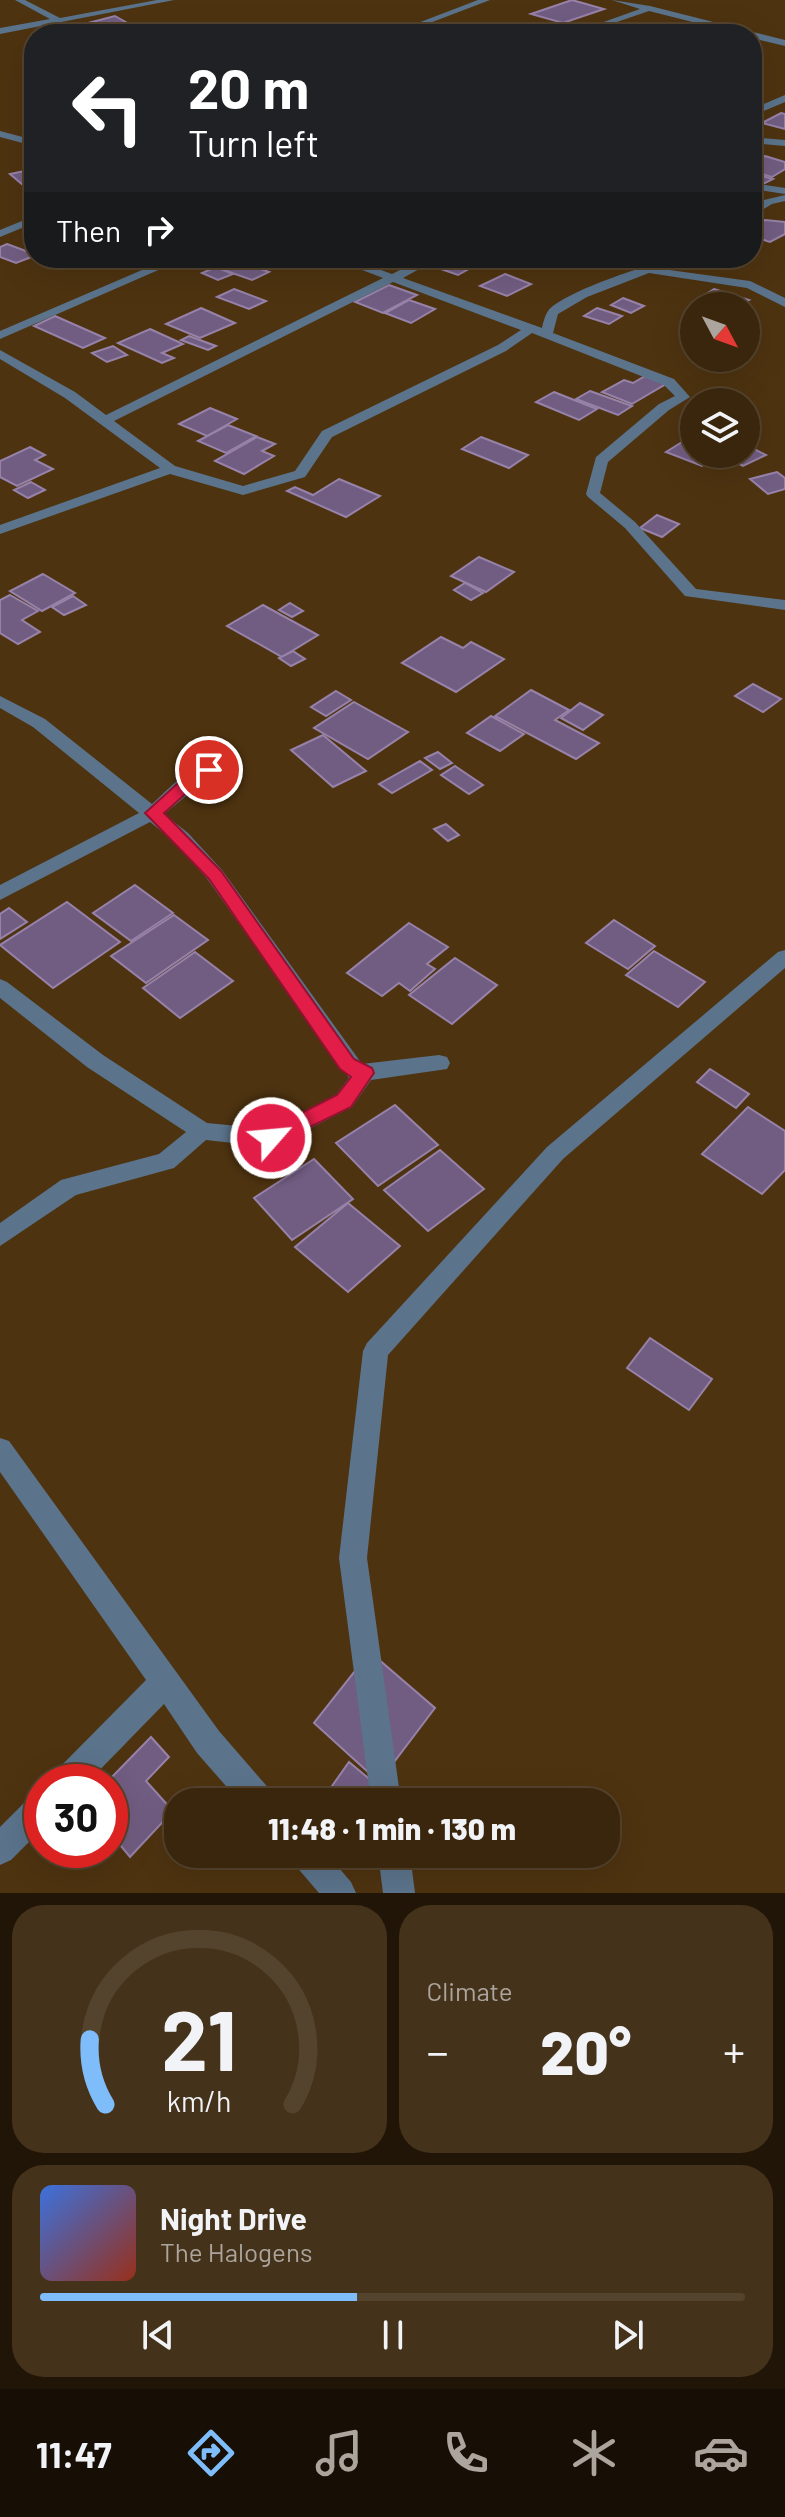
<!DOCTYPE html>
<meta charset="utf-8">
<style>
body{margin:0;font-family:Barlow,sans-serif;background:#45321a;color:#f1f3f6;height:100vh;display:flex;flex-direction:column;font-size:30px;white-space:nowrap}
*{box-sizing:border-box;margin:0}
p{font-size:26px;color:#aba59d}
.icon{flex:none;width:44px;height:44px;fill:none;stroke:currentColor;stroke-width:2;stroke-linecap:round;stroke-linejoin:round}
.map{position:relative;height:1893px;overflow:hidden}
.details{display:flex;flex-direction:column;gap:12px;padding:12px;background:#201507;flex:1}
.details>*{flex:none}
.guide{position:absolute;left:24px;top:24px;width:738px;height:244px;border-radius:32px;box-shadow:0 8px 32px #0002,0 0 0 2px #54432d;background:#202124;color:#fff;overflow:hidden}
.needle{width:52px;rotate:131deg}
.buttons{position:absolute;left:680px;top:292px;display:grid;gap:16px}
.buttons a{display:grid;place-items:center;width:80px;height:80px;border-radius:50%;background:#3a260c;box-shadow:0 8px 32px #0002,0 0 0 2px #54432d;font-size:40px}
.speed{position:absolute;left:24px;top:1764px;display:flex;gap:16px;font-size:40px;font-weight:700;text-align:center}
.speed>*{display:grid;place-content:center;width:104px;height:104px;border-radius:50%;background:#3a260c;box-shadow:0 8px 32px #0002,0 0 0 2px #54432d;line-height:1}
.speed .limit{border:12px solid #d22;background:#fff;color:#111}
.pin{position:absolute;display:grid;place-items:center;width:68px;height:68px;color:#fff;margin:-34px;border:4px solid #fff;border-radius:50%;box-shadow:0 2px 8px #0007}
.me{position:absolute;width:88px;margin:-44px;rotate:63deg;stroke-linejoin:round;filter:drop-shadow(0 0 6px #0008)}
.turn{display:flex;align-items:center;gap:28px;height:168px;padding:0 32px;font-size:36px}
.turn .icon{width:104px;height:104px;stroke-width:2.5}
.turn b{display:block;font-size:56px;line-height:68px}
.then{display:flex;align-items:center;height:76px;padding:0 32px;background:#0003;gap:16px;font-size:30px}
.big{font-size:60px;font-weight:800;line-height:1.1}
.details .tile{flex:1;display:flex;flex-direction:column;justify-content:center;gap:12px;min-width:0;padding:0 28px;border-radius:32px;background:#45321a}
.details .dial{align-items:center;gap:0}
.dial svg{height:208px;overflow:visible;fill:none;stroke:#54432d;stroke-width:7;stroke-linecap:round;text-anchor:middle}
.dial text{fill:#f1f3f6;stroke:none}
.song{display:flex;align-items:center;gap:24px}
.cover{width:96px;height:96px;border-radius:12px;background:linear-gradient(135deg,hsl(220 70% 55%),hsl(10 70% 35%))}
.played{height:8px;border-radius:4px;background:linear-gradient(90deg,#7fbdfa 45%,#54432d 45%)}
.keys{display:flex;justify-content:space-around;direction:ltr}
.heat{display:flex;justify-content:space-between;align-items:center;font-size:44px;direction:ltr}
.details .tiles{flex:1;display:grid;gap:12px;grid-template-columns:1fr 1fr}
.tile:last-child{grid-column:span 2}
.trip{position:absolute;left:164px;top:1788px;width:456px;height:80px;border-radius:32px;background:#3a260c;box-shadow:0 8px 32px #0002,0 0 0 2px #54432d;font-weight:800;line-height:80px;text-align:center}
.dock{display:flex;height:128px;justify-content:space-around;align-items:center;background:#170f05;color:#aba59d}
.dock .icon{width:56px;height:56px}
.dock .active{color:#7fbdfa}
.dock b{font-size:36px;color:#f1f3f6}
.map>svg:first-child{display:block}
.building{fill:#715d82;stroke:#9782a9;stroke-width:2}
.lines{fill:none;stroke-linecap:round;stroke-linejoin:round}
.minor{fill:#5b748c;fill-rule:evenodd}
.route{fill:#e11d48;stroke:#92132f;stroke-width:2}
</style>
<div class="map">
<svg width="785" height="1893" viewBox="0 0 785 1893">
<rect width="100%" height="100%" fill="#4e3310"/>
<g class="building">
<path d="M572,0L604,9L563,23L531,14Z"/>
<path d="M115,16L138,29L115,34L102,26L92,28L84,24Z"/>
<path d="M781,113L785,114V129L762,123Z"/>
<path d="M765,156L785,162V169L772,177L752,171V163Z"/>
<path d="M34,169V184L24,186L10,174Z"/>
<path d="M752,173L773,179L761,185L752,182Z"/>
<path d="M765,220L785,222V234L770,242L752,236V226Z"/>
<path d="M7,244L34,254V256L16,263L0,257V247Z"/>
<path d="M460,260L476,265L458,275L441,269Z"/>
<path d="M238,261L269,272L252,280L221,269Z"/>
<path d="M216,267L233,274L218,280L202,273Z"/>
<path d="M505,274L531,284L507,296L480,286Z"/>
<path d="M389,285L417,295L383,313L355,302Z"/>
<path d="M234,289L266,301L249,309L217,297Z"/>
<path d="M714,289L749,300L739,306H726L700,298Z"/>
<path d="M623,298L644,306L631,313L611,305Z"/>
<path d="M409,300L435,309L411,323L385,313Z"/>
<path d="M201,308L235,323L200,338L166,324Z"/>
<path d="M597,308L622,316L609,324L584,316Z"/>
<path d="M55,316L105,338L83,348L34,326Z"/>
<path d="M150,329L183,344L162,353L174,358L162,363L118,343Z"/>
<path d="M189,336L216,346L208,350L181,340Z"/>
<path d="M113,346L127,355L107,362L92,353Z"/>
<path d="M645,376L666,384L632,404L602,392L624,380L633,383Z"/>
<path d="M590,391L632,406L618,415L576,399Z"/>
<path d="M554,392L597,409L579,420L536,402Z"/>
<path d="M210,408L237,419L207,436L179,424Z"/>
<path d="M228,425L256,436L226,453L198,441Z"/>
<path d="M257,437L275,444L262,451L274,456L244,474L215,461Z"/>
<path d="M481,437L528,455L509,468L462,449Z"/>
<path d="M682,442L694,447V454L717,456L702,466L666,452Z"/>
<path d="M746,445L766,455L743,466L719,454H746Z"/>
<path d="M30,447L45,455L35,460L53,469L17,486L0,477V461Z"/>
<path d="M777,472L785,478V489L768,494L750,479Z"/>
<path d="M339,479L380,496L346,517L287,491L295,487L313,495Z"/>
<path d="M31,482L45,490L28,498L14,490Z"/>
<path d="M657,515L679,524L662,537L640,528Z"/>
<path d="M479,557L514,572L486,592L451,576Z"/>
<path d="M43,574L75,593L42,611L10,591Z"/>
<path d="M465,583L483,593L471,600L454,590Z"/>
<path d="M10,595L38,611L22,620L40,632L18,644L0,633V600Z"/>
<path d="M73,596L86,605L64,615L52,607Z"/>
<path d="M290,603L303,611L292,617L279,610Z"/>
<path d="M263,605L318,635L282,657L227,626Z"/>
<path d="M441,637L463,648L471,642L504,659L456,692L402,663Z"/>
<path d="M293,651L305,659L291,666L279,658Z"/>
<path d="M753,684L781,699L763,712L735,696Z"/>
<path d="M531,690L569,710L555,720L599,743L576,759L495,716Z"/>
<path d="M336,691L351,700L326,716L311,707Z"/>
<path d="M354,702L408,732L368,759L314,728Z"/>
<path d="M580,703L603,715L583,730L561,718Z"/>
<path d="M491,716L524,734L500,751L467,733Z"/>
<path d="M323,735L366,771L333,787L291,750Z"/>
<path d="M438,752L452,763L440,769L425,758Z"/>
<path d="M420,761L432,770L392,793L379,784Z"/>
<path d="M455,766L483,785L469,794L441,775Z"/>
<path d="M446,824L459,835L448,841L434,829Z"/>
<path d="M135,885L173,913L131,941L93,913Z"/>
<path d="M67,902L120,942L53,988L0,945Z"/>
<path d="M9,908L27,922L0,939V914Z"/>
<path d="M174,915L208,940L146,983L111,956Z"/>
<path d="M614,920L655,946L628,969L586,943Z"/>
<path d="M409,923L448,947L427,964L435,969L410,991L399,983L382,996L347,973Z"/>
<path d="M654,951L705,982L678,1007L626,975Z"/>
<path d="M195,952L233,981L180,1018L143,988Z"/>
<path d="M455,958L497,985L452,1024L409,995Z"/>
<path d="M710,1069L749,1094L736,1108L697,1082Z"/>
<path d="M395,1105L438,1145L378,1186L336,1143Z"/>
<path d="M748,1107L785,1131V1170L762,1194L702,1154Z"/>
<path d="M440,1150L484,1189L428,1231L384,1190Z"/>
<path d="M314,1159L353,1199L292,1240L254,1198Z"/>
<path d="M348,1203L400,1246L348,1292L295,1247Z"/>
<path d="M650,1338L712,1379L689,1410L627,1368Z"/>
<path d="M370,1652L435,1708L379,1782L314,1723Z"/>
<path d="M151,1737L169,1757L146,1781L173,1811L130,1857L110,1833V1782H107Z"/>
<path d="M349,1762L379,1787L369,1802H338L327,1793Z"/>
</g>
<g class="lines">
<g class="minor">
<path d="M15,0H25L60,18L157,0H174L0,34V28L50,19Z"/>
<path d="M478,0H490L401,34H389Z"/>
<path d="M612,0L650,6L785,40V46L752,38V34H740L649,11L582,34H570L640,9Z"/>
<path d="M785,95V102L752,116V109Z"/>
<path d="M0,131L34,140V146L0,137Z"/>
<path d="M752,137L785,140V146L752,143Z"/>
<path d="M752,183L785,188V194L752,189Z"/>
<path d="M785,195V201L772,204L752,216V208L764,200Z"/>
<path d="M34,216V223L0,237V230Z"/>
<path d="M170,258H186L0,339V331Z"/>
<path d="M331,258H348L392,274L424,258H439L403,278L542,328C543,323 545,315 548,311C562,292 662,258 686,258L662,269L750,281L785,298V307L747,288L649,273L587,297L558,314L553,333L674,379L690,397L669,410L608,462L600,493L635,522L696,589L785,600V610L685,596L625,528L588,497L586,494L596,457L659,404L675,396L664,385L532,333L506,351L332,437L305,477L243,495L170,474L0,534V525L160,468L65,398L0,359V350L75,392L106,415L383,278ZM393,282L521,330L498,345L322,431L295,471L243,486L175,466L114,421Z"/>
<path d="M0,696L45,719L152,804C168,790 192,761 215,766L218,770L164,814L188,833L222,870L362,1064L439,1055L447,1057L450,1063L447,1069L371,1080L352,1107L279,1144L271,1147L206,1140L174,1168L76,1195L0,1246V1223L61,1180L159,1154L186,1132L87,1067L0,998V979L7,982L103,1055L207,1123L269,1129L336,1095L349,1078L208,880L174,841L150,822L0,900V885L139,813L33,727L0,708Z"/>
<path d="M785,950V968L563,1159L388,1355L367,1558L401,1802H371L339,1558L363,1351L367,1343L547,1147L778,952Z"/>
<path d="M0,1438L9,1441L219,1731L271,1791L275,1802H240L197,1753L164,1704L88,1782H52L56,1771L146,1680L0,1472Z"/>
<path d="M42,1792V1829L11,1860L0,1865V1827L31,1796Z"/>
<path d="M290,1854H327L351,1882L356,1893H319L295,1865Z"/>
<path d="M378,1854H410L415,1893H383Z"/>
</g>
</g>
<path class="route" d="M209,765L215,766V773L200,781L164,813L221,871L354,1059L372,1068L374,1073L351,1107L271,1146L264,1144L261,1138L264,1132L337,1095L351,1077L340,1069L209,879L145,813L188,774Z"/>
</svg>
<div class="buttons">
<a><svg class="needle" viewBox="-14 -14 28 28"><path d="M0-13l5 13h-10z" fill="#e53935"/><path d="M0 13l5-13h-10z" fill="#aba59d"/></svg></a>
<a><svg class="icon" aria-label="layers" viewBox="0 0 24 24"><path d="M12 4l9 5-9 5-9-5zM3 14l9 5 9-5"/></svg></a>
</div>
<div class="speed"><div class="limit">30</div></div>
<div class="pin" style="left:209px;top:770px;background:#d93025"><svg class="icon" aria-label="arrive" viewBox="0 0 24 24"><path d="M6 21V4h12l-3 4 3 4H6"/></svg></div>
<svg class="me" style="left:271px;top:1138px" viewBox="-20 -20 40 40"><circle r="17" fill="#e11d48" stroke="#fff" stroke-width="3"/><path d="M0-11L8 9 0 5-8 9z" fill="#fff"/></svg>
<div class="trip">11:48 · 1 min · 130 m</div>
<div class="guide">
<div class="turn"><svg class="icon" aria-label="left" viewBox="0 0 24 24"><path d="M17 20v-9H6M10 6l-5 5 5 5"/></svg><div><b>20 m</b>Turn left</div></div>
<div class="then">Then<svg class="icon" aria-label="right" viewBox="0 0 24 24"><path d="M7 20v-9h11M14 6l5 5-5 5"/></svg></div>
</div>
</div>
<section class="details">
<div class="tiles">
<div class="tile dial"><svg viewBox="0 0 100 80">
<path d="M14 69A42 42 0 1 1 86 69"/>
<path d="M14 69A42 42 0 0 1 8 44" stroke="#7fbdfa"/>
<text x="50" y="56" font-size="32" font-weight="700">21</text>
<text x="50" y="72" font-size="11">km/h</text>
</svg></div>
<div class="tile"><p>Climate</p>
<div class="heat"><a>−</a><b class="big">20°</b><a>+</a></div>
</div>
<div class="tile">
<div class="song"><i class="cover"></i><div><b>Night Drive</b><p>The Halogens</p></div></div>
<div class="played"></div>
<div class="keys"><svg class="icon" aria-label="previous" viewBox="0 0 24 24"><path d="M18 5L8 12l10 7zM5 5v14"/></svg><svg class="icon" aria-label="pause" viewBox="0 0 24 24"><path d="M8 5v14M16 5v14"/></svg><svg class="icon" aria-label="next" viewBox="0 0 24 24"><path d="M6 5l10 7-10 7zM19 5v14"/></svg></div>
</div>
</div>
</section>
<nav class="dock">
<b>11:47</b>
<svg class="icon active" aria-label="directions" viewBox="0 0 24 24"><path d="M12 3l9 9-9 9-9-9zM9 14v-3h6M13 9l2 2-2 2"/></svg>
<svg class="icon" aria-label="music" viewBox="0 0 24 24"><path d="M9 18V5l10-2v13"/><circle cx="6" cy="18" r="3"/><circle cx="16" cy="16" r="3"/></svg>
<svg class="icon" aria-label="phone" viewBox="0 0 24 24"><path d="M5 4h4l2 5-3 2q2 4 5 5l2-3 5 2v4C11 20 4 13 5 4z"/></svg>
<svg class="icon" aria-label="climate" viewBox="0 0 24 24"><path d="M12 3v18M4 7l16 10M4 17L20 7"/></svg>
<svg class="icon" aria-label="car" viewBox="0 0 24 24"><path d="M5 17H2v-5l4-1 3-4h7l3 4 3 1v5h-3M9 17h6M6 11h13"/><circle cx="7" cy="17" r="2"/><circle cx="17" cy="17" r="2"/></svg>
</nav>
